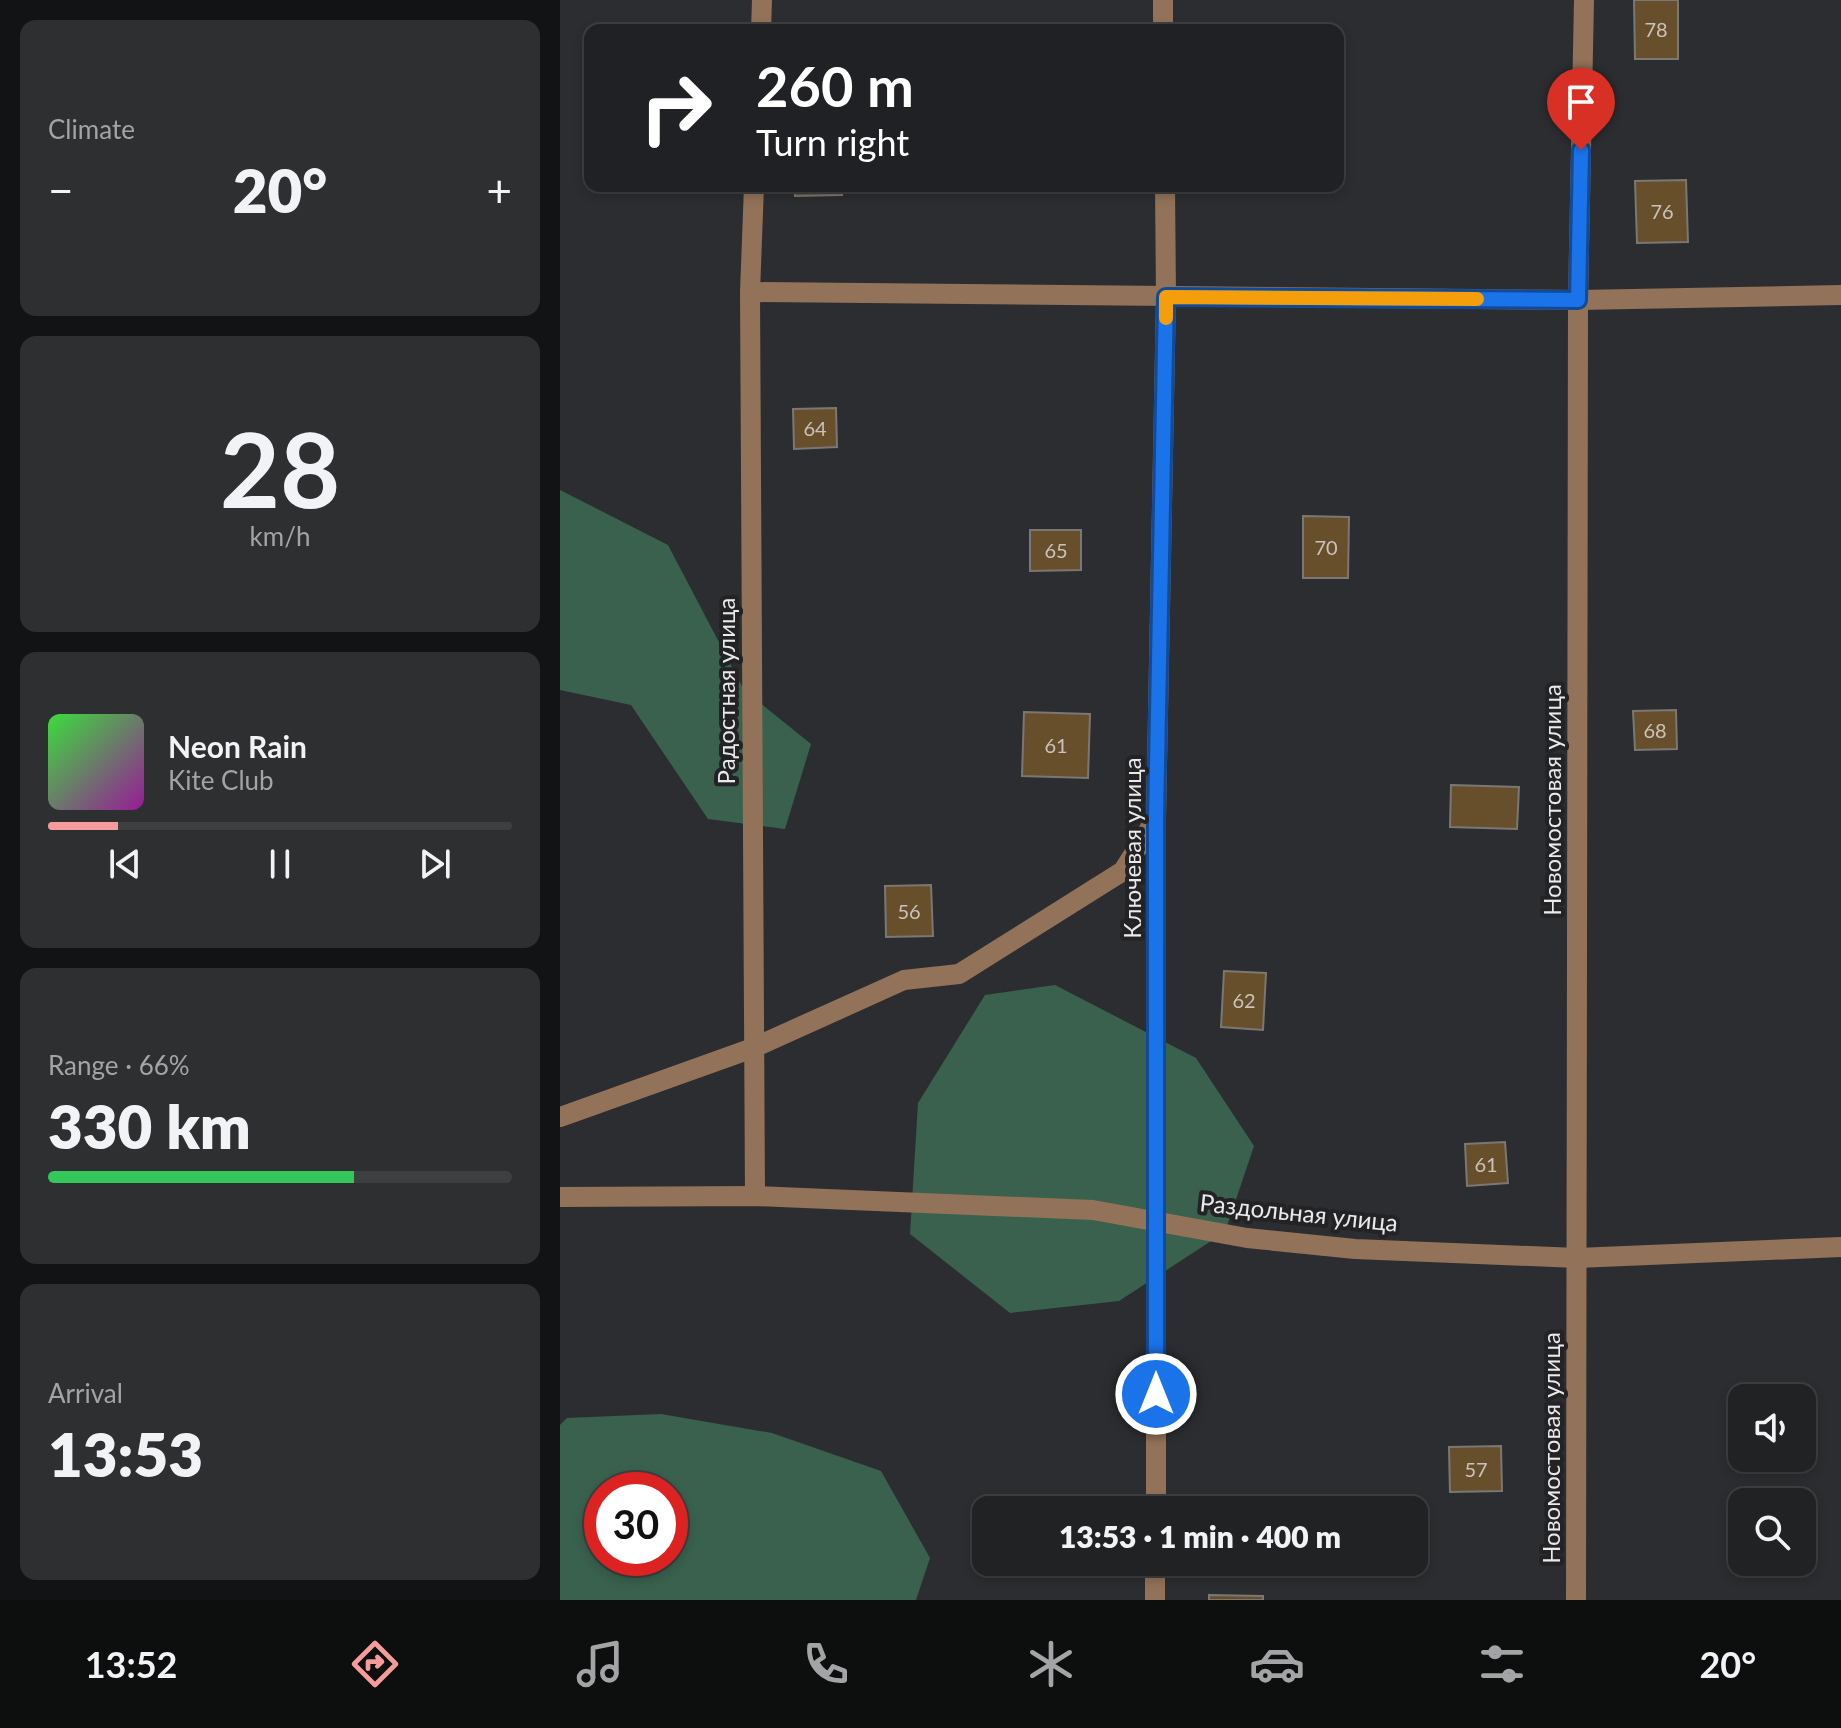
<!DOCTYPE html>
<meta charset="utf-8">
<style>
body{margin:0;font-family:Lato,sans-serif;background:#2d2f31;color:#f1f3f6;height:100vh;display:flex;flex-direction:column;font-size:30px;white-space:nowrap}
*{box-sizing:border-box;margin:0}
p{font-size:26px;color:#a2a4a6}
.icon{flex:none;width:44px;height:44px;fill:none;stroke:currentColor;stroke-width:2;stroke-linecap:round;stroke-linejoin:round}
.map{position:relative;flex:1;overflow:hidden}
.side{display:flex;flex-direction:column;gap:20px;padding:20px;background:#121314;width:560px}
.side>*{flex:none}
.banner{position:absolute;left:24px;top:24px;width:760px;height:168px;border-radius:16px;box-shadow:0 4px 12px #0003,0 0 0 2px #3e3f41;background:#202124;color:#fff;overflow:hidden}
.buttons{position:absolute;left:1168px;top:1384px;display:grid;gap:16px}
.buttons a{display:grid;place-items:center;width:88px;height:88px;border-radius:16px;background:#212224;box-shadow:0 4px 12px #0003,0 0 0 2px #3e3f41;font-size:40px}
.speed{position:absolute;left:24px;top:1472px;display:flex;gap:16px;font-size:40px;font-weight:700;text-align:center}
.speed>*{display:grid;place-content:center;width:104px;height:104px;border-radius:50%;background:#212224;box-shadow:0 4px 12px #0003,0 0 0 2px #3e3f41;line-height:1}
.speed .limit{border:12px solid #d22;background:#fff;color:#111}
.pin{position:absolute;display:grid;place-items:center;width:68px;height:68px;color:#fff;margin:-82px -34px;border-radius:50% 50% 50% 0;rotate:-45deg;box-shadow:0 0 8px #0007}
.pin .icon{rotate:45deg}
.me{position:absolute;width:88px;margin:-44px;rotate:0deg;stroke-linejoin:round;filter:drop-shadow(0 0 6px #0008)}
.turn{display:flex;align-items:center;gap:28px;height:168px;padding:0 40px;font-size:36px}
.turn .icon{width:104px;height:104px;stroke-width:2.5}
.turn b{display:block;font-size:56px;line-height:68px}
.big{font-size:60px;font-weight:800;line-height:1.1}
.side .card{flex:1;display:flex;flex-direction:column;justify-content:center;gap:12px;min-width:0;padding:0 28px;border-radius:16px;background:#2d2f31}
.side .dial{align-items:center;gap:0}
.dial b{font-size:104px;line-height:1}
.song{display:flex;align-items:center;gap:24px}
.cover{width:96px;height:96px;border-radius:12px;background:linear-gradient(135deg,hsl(120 70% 55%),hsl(300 70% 35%))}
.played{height:8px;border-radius:4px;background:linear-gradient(90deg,#f59b9b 15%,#3e3f41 15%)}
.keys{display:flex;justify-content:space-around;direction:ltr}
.heat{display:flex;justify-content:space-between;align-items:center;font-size:44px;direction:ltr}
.charge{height:12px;border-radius:6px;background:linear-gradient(90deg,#34c759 66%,#3e3f41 0)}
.trip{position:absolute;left:412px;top:1496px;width:456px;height:80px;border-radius:16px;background:#212224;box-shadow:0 4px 12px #0003,0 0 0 2px #3e3f41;font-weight:800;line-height:80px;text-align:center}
.tab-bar{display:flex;height:128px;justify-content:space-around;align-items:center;background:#0d0e0e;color:#a2a4a6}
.tab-bar .icon{width:56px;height:56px}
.tab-bar .current{color:#f59b9b}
.tab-bar b{font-size:36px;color:#f1f3f6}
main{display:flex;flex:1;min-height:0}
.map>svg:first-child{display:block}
.green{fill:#39614d;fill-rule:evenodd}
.building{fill:#684f2c;stroke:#7a7774;stroke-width:2}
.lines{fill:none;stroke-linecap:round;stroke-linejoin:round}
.minor{stroke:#927259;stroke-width:20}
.route-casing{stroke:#114b97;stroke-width:20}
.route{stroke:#1a73e8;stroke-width:14}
.slow{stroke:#f59e0b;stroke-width:14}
.labels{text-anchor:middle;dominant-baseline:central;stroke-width:8;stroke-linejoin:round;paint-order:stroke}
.number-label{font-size:20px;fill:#cac3bc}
.street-label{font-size:24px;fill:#eaeaec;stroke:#232326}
</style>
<main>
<section class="side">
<div class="card"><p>Climate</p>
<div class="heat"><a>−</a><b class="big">20°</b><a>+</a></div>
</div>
<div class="card dial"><b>28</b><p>km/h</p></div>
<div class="card">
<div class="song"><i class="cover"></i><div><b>Neon Rain</b><p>Kite Club</p></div></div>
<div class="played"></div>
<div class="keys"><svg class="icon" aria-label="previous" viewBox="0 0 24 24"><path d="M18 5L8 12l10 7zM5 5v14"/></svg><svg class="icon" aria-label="pause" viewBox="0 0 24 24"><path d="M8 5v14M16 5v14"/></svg><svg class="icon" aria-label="next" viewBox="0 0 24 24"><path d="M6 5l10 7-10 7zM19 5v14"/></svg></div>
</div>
<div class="card"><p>Range · 66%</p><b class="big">330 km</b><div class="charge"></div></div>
<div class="card"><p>Arrival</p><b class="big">13:53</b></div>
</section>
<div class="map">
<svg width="1281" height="1600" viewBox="0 0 1281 1600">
<rect width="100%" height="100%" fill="#2c2d30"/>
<g class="green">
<path d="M0,490L108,545L184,690L251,744L225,829L148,819L71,705L0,690Z"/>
<path d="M495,985L636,1058L694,1146L665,1232L559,1301L450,1313L350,1234L358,1103L425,995Z"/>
<path d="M101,1414L212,1433L321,1471L370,1558L356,1600H0V1425L7,1418ZM110,1490V1558H42V1490Z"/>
</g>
<g class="building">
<path d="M1074,0H1118V59H1075Z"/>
<path d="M1126,180L1128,242L1077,243L1075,181Z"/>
<path d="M235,186H281L282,195L235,196Z"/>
<path d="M276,408L277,447L234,449L233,409Z"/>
<path d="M743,516L789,517L788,578H743Z"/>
<path d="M470,530H521V570L470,571Z"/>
<path d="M1116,710L1117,749L1075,750L1073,711Z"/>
<path d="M464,712L530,714L528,778L462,776Z"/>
<path d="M891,785L959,787L957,829L890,827Z"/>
<path d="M371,885L373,936L326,937L325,886Z"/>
<path d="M664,971L706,973L703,1030L661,1027Z"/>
<path d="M945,1142L948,1183L907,1186L905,1144Z"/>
<path d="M941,1446L942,1491L890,1492L889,1447Z"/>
<path d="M649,1595L703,1596V1600H649Z"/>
</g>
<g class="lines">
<g class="minor">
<path d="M603,0V30"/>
<path d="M201,30L202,0"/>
<path d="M194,186L190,292L195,1196"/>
<path d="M190,292L1018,300L1281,295"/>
<path d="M0,1117L193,1048L344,980L399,974L563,871L595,820"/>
<path d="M0,1197L195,1196L533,1210L687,1238L795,1249L1017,1258L1281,1247"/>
<path d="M596,1510V818L606,297L605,186"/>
<path d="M595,1600V1562"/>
<path d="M1016,1600L1018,300L1024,0"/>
</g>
</g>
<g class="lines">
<g class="route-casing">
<path id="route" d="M596,1394V818L606,297L1018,300L1021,150"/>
</g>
<use href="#route" class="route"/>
<path class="slow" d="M606,318V297L917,299"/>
</g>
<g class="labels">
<g class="number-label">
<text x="1096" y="29">78</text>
<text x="1102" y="211">76</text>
<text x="255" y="428">64</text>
<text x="766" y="547">70</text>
<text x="496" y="550">65</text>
<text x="1095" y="730">68</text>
<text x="496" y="745">61</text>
<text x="349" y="911">56</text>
<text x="684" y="1000">62</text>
<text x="926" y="1164">61</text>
<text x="916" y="1469">57</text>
</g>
<g class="street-label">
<text transform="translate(165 691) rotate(-90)">Радостная улица</text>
<text transform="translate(991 800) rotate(-90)">Новомостовая улица</text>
<text transform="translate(571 848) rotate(-90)">Ключевая улица</text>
<text transform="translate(739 1212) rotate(6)">Раздольная улица</text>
<text transform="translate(990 1448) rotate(-90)">Новомостовая улица</text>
</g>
</g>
</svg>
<div class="buttons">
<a><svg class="icon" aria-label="sound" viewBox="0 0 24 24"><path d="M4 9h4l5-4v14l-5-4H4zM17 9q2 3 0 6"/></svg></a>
<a><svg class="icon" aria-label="search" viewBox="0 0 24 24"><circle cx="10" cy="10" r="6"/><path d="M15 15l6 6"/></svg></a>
</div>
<div class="speed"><div class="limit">30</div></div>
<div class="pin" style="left:1021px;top:150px;background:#d93025"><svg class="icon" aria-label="arrive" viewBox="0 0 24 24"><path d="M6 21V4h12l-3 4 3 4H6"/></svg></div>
<svg class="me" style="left:596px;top:1394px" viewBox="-20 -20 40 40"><circle r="17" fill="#1a73e8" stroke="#fff" stroke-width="3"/><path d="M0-11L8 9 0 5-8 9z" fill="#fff"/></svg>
<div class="trip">13:53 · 1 min · 400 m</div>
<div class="banner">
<div class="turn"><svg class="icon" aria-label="right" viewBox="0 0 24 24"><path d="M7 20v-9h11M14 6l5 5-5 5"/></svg><div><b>260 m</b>Turn right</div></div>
</div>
</div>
</main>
<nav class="tab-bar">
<b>13:52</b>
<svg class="icon current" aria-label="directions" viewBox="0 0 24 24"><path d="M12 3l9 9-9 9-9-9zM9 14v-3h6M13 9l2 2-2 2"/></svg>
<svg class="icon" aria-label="music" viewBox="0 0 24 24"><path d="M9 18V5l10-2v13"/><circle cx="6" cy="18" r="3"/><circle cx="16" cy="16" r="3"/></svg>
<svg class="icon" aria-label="phone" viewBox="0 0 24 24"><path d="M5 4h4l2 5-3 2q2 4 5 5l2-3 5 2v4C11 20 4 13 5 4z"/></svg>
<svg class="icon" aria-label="climate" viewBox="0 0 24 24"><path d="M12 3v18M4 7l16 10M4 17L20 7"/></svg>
<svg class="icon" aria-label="car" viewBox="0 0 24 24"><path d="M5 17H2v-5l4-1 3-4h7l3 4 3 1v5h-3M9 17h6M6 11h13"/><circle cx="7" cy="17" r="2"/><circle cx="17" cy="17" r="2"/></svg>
<svg class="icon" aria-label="filters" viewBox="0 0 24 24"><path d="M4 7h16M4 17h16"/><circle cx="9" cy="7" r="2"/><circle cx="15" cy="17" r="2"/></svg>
<b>20°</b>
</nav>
